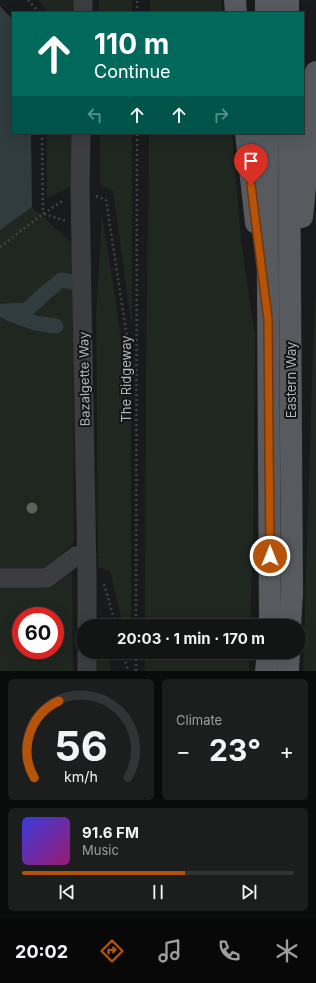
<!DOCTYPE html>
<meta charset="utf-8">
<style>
body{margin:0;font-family:Inter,sans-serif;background:#1c1d1d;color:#f1f3f6;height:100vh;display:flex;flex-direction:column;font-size:15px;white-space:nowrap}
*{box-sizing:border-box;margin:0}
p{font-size:13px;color:#9d9ea0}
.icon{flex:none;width:22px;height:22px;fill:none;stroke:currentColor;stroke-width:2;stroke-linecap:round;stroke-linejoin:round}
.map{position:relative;height:671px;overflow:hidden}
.sheet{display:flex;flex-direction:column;gap:8px;padding:8px;background:#0a0b0b;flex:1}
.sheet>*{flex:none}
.guide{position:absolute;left:12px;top:12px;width:292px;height:122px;border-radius:0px;box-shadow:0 4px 16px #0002,0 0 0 1px #323334;background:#00695c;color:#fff;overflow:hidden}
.speed{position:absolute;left:12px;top:607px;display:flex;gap:8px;font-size:20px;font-weight:700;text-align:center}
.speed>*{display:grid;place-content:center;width:52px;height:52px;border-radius:50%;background:#131414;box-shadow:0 4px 16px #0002,0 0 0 1px #323334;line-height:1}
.speed .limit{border:6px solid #d22;background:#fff;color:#111}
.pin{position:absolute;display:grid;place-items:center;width:34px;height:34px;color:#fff;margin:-41px -17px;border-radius:50% 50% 50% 0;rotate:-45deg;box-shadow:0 0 4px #0007}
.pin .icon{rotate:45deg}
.me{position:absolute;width:44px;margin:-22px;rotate:0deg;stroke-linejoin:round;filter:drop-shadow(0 0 3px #0008)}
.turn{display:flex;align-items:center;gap:14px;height:84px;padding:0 16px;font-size:18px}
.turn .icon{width:52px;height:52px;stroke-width:2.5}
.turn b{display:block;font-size:28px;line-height:34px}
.lanes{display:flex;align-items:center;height:38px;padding:0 16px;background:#0003;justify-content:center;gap:20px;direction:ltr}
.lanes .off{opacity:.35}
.big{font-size:30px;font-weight:700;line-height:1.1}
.sheet .card{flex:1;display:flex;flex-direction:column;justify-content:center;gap:6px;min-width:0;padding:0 14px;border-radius:6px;background:#1c1d1d}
.sheet .dial{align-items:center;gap:0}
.dial svg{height:104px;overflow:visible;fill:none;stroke:#323334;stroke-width:7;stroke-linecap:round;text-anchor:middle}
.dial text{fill:#f1f3f6;stroke:none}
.song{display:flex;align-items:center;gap:12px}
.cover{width:48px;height:48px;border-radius:6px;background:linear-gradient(135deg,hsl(240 70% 55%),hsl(320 70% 35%))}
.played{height:4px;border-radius:2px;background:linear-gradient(90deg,#b45309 60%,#323334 60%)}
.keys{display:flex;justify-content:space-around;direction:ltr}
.heat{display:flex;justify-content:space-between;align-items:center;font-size:22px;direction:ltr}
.sheet .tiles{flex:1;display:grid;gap:8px;grid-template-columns:1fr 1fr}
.card:last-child{grid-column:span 2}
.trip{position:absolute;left:76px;top:619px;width:230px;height:40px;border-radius:20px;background:#131414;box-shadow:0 4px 16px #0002,0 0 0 1px #323334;font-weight:700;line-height:40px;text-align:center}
.menu{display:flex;height:64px;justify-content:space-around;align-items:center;background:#080808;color:#9d9ea0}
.menu .icon{width:28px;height:28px}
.menu .on{color:#b45309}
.menu b{font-size:18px;color:#f1f3f6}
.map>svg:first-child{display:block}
.green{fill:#202620;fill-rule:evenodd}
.water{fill:#303c3e}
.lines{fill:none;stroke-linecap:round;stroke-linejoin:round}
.canal{stroke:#303c3e;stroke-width:15}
.path{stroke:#414447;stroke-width:2.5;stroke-dasharray:2 3;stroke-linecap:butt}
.minor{stroke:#3b3d40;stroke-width:19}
.major{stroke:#575b5f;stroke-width:22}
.tree{fill:#586556}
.route-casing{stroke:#753606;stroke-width:10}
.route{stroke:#b45309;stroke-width:7}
.labels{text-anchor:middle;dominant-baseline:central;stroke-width:4;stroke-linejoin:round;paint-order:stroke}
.street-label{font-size:13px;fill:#adb4ba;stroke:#141516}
</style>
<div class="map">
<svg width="316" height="671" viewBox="0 0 316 671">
<rect width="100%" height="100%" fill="#191a1b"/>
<g class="green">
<path d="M38,0H73V13H45V8Z"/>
<rect x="99" y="0" width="33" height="13"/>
<path d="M150,0H221L222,13H150Z"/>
<path d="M47,133H73L74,185L47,198Z"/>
<path d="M100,133H132V330L113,191L100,185Z"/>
<path d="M149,133H232L241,240L255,336L253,545L250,626H145L146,374Z"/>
<path d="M32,207L73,244L74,542L31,586L51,587L72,572L73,671H0V229ZM21,616H55V650H21Z"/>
<path d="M102,214L116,303L126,375L131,385V626H123L110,571L98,567L96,314Z"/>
<path d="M316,291V671H303L313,350Z"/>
<path d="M97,652H107L111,671H97Z"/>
<rect x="145" y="652" width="104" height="19"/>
</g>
<path class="water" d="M0,6L13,20V133H31L32,207L0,230Z"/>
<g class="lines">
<g class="canal">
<path d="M4,311L27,310L45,293L61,280L73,282"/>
<path d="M10,314L35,323L56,326"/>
</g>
<g class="path">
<path d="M28,0L40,13"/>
<path d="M137,13V0"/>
<path d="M42,133L43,214"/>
<path d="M96,196L106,200L130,357L135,373"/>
<path d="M44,214L66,221"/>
<path d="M0,247L43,214L64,200"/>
<path d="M104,584L116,626"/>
<path d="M136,626L137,133"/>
<path d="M123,652L128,671"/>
<path d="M136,671V652"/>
</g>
<g class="minor">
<path d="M83,13V0"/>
<path d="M81,133L80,189L87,576V626"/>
<path d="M0,578H47L76,556L87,555"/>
<path d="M87,671V652"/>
</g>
<g class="major">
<path d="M235,0L236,13"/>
<path d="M266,0V13"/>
<path d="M288,0V13"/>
<path d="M246,133L256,223"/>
<path d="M267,133L270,626"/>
<path d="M289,133L292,593L290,626"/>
<path d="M302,217L313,108L316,72"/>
<path d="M266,671L268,652"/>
<path d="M288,671L289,652"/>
</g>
</g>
<circle class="tree" cx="32" cy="508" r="5.5"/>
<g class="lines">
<g class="route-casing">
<path id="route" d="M251,185L268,319L270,556"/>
</g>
<use href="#route" class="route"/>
</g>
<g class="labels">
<g class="street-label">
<text transform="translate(84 379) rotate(-91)">Bazalgette Way</text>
<text transform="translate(126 379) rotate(-90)">The Ridgeway</text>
<text transform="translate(291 380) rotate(-90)">Eastern Way</text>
</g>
</g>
</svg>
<div class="speed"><div class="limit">60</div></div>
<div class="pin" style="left:251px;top:185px;background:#d93025"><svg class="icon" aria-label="arrive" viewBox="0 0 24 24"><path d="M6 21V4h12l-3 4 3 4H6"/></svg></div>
<svg class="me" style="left:270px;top:556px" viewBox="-20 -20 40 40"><circle r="17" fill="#b45309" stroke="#fff" stroke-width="3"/><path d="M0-11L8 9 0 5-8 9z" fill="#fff"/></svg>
<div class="trip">20:03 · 1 min · 170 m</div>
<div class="guide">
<div class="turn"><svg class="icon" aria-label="ahead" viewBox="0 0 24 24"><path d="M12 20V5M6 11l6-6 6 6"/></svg><div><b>110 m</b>Continue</div></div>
<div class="lanes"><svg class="icon off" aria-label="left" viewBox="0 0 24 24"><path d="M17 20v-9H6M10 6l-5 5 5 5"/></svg><svg class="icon" aria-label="ahead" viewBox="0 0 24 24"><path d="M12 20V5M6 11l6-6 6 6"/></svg><svg class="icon" aria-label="ahead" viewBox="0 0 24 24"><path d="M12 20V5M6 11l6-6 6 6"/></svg><svg class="icon off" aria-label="right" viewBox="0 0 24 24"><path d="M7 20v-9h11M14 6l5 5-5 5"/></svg></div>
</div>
</div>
<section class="sheet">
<div class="tiles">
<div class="card dial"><svg viewBox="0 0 100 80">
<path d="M14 69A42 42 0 1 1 86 69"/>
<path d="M14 69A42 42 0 0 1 33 10" stroke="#b45309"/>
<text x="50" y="56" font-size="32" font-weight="700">56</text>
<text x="50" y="72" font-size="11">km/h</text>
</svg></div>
<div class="card"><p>Climate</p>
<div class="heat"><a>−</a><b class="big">23°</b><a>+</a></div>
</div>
<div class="card">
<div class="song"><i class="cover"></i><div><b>91.6 FM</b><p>Music</p></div></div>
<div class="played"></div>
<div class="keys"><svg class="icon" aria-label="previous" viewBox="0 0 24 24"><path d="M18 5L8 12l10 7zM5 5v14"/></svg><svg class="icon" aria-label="pause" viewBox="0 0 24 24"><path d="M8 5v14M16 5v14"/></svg><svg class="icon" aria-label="next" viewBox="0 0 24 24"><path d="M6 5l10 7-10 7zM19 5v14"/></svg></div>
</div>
</div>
</section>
<nav class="menu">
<b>20:02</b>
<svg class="icon on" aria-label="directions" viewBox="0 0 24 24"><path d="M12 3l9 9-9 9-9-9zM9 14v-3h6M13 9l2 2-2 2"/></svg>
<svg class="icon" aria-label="music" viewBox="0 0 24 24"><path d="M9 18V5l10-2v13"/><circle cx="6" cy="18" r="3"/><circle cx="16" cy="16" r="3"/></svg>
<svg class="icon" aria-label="phone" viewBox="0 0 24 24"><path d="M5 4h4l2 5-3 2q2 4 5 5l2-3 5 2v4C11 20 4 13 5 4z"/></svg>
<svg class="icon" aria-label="climate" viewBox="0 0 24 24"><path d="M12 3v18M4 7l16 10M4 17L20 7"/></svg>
</nav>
